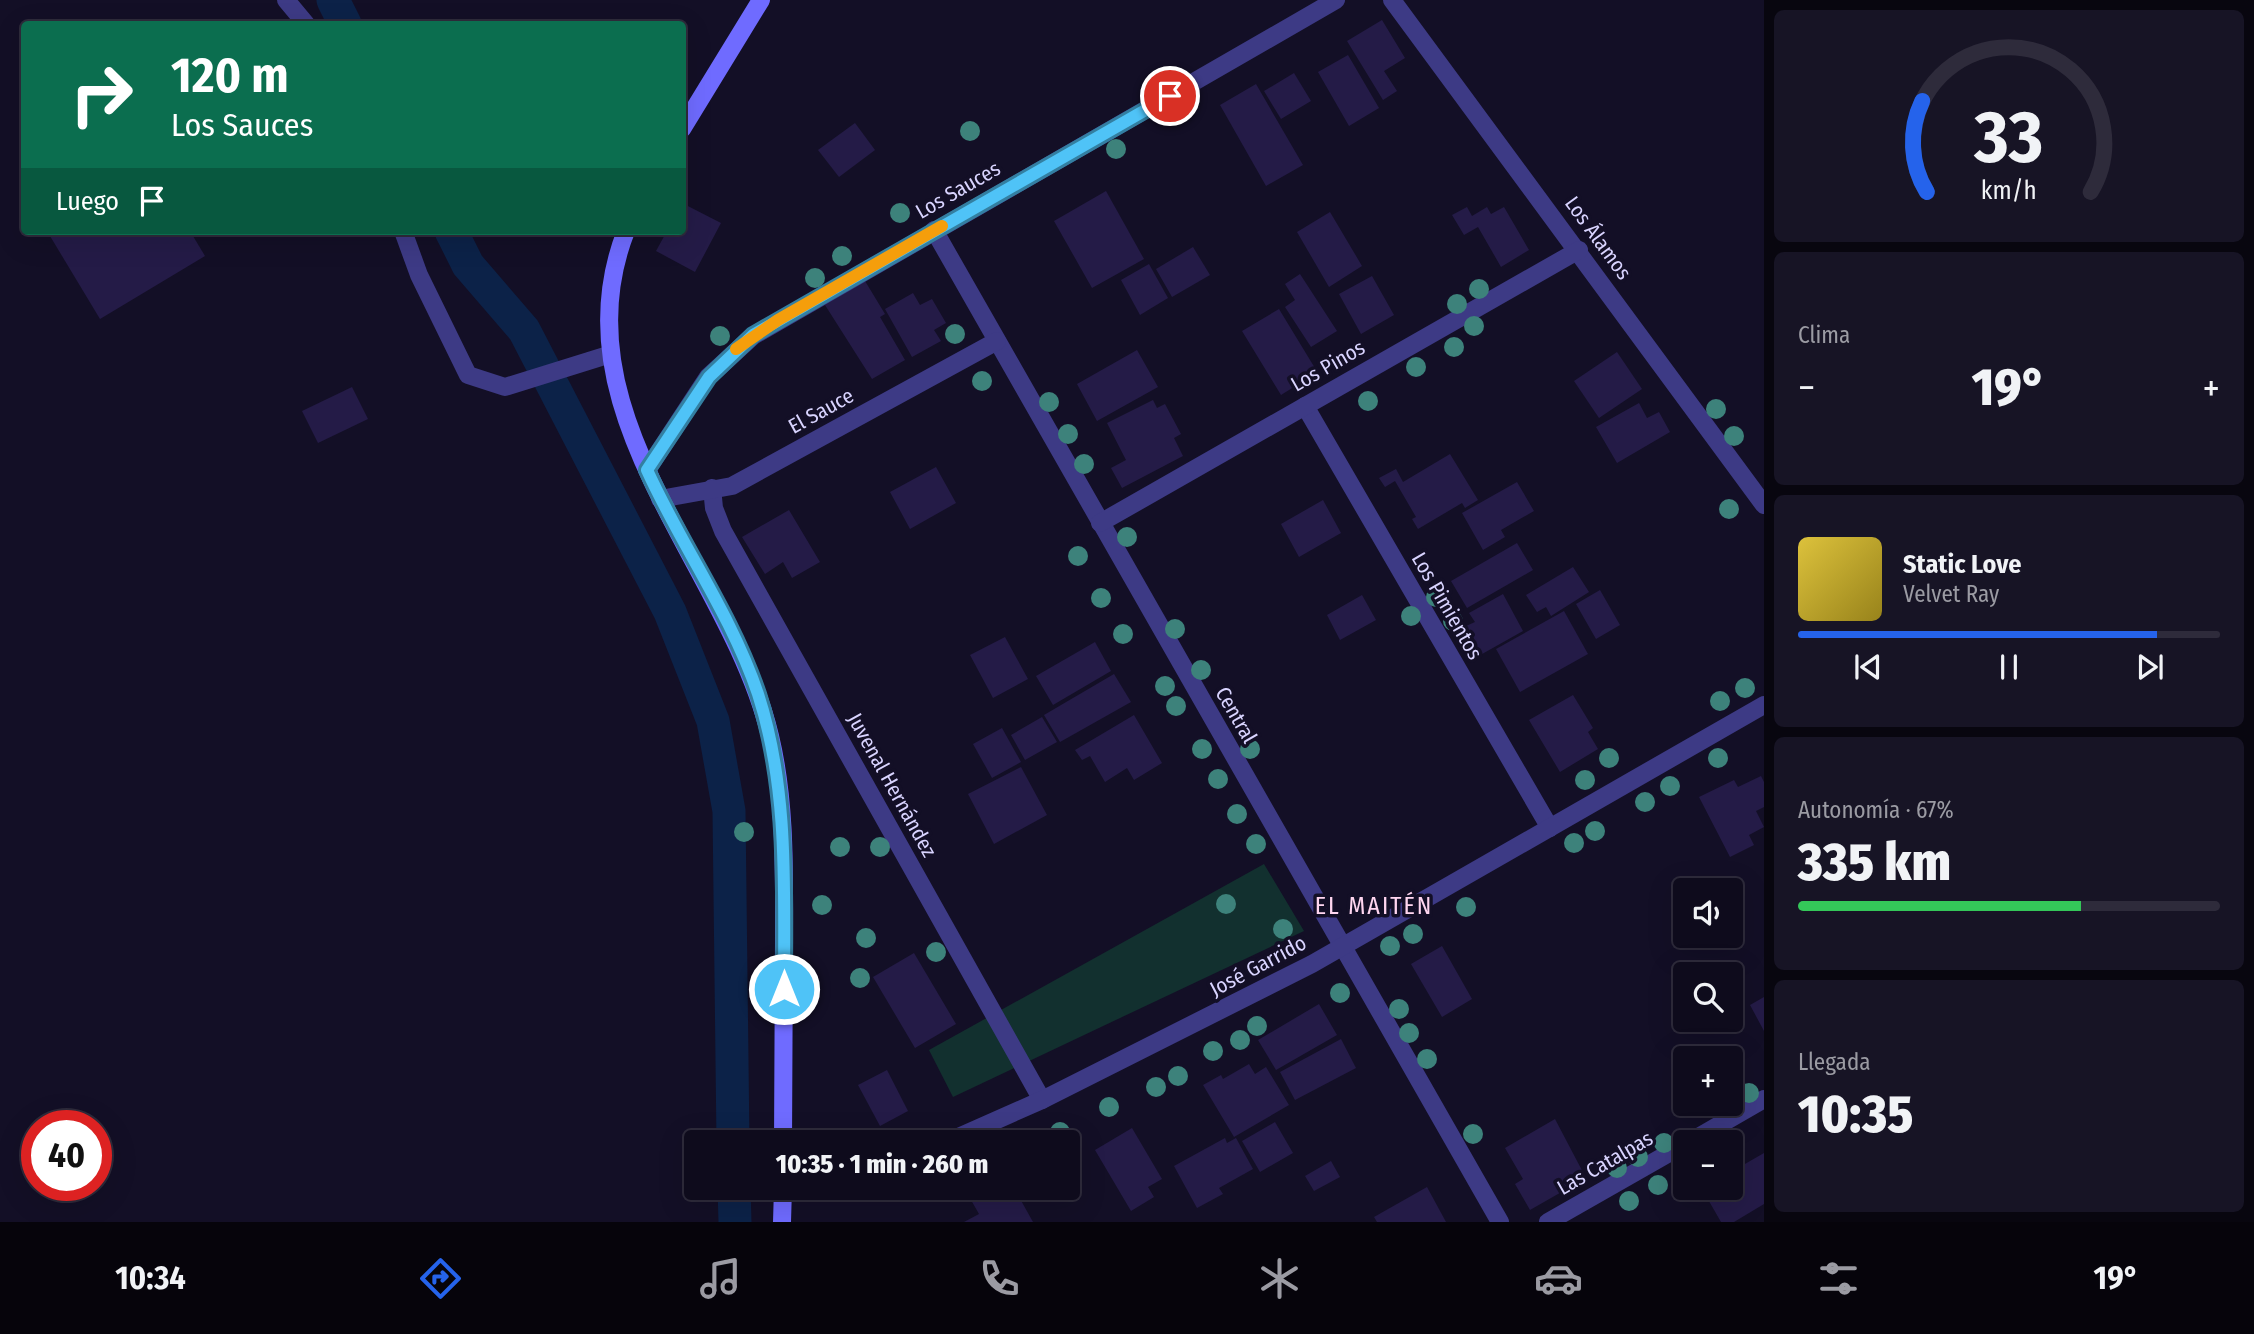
<!DOCTYPE html>
<html lang="es">
<meta charset="utf-8">
<style>
body{margin:0;font-family:"Fira Sans Condensed",sans-serif;background:#171425;color:#f1f3f6;height:100vh;display:flex;flex-direction:column;font-size:26px;white-space:nowrap}
*{box-sizing:border-box;margin:0}
p{font-size:23px;color:#9b9ba3}
.icon{flex:none;width:38px;height:38px;fill:none;stroke:currentColor;stroke-width:2;stroke-linecap:round;stroke-linejoin:round}
.map{position:relative;flex:1;overflow:hidden}
.sheet{display:flex;flex-direction:column;gap:10px;padding:10px;background:#08060f;width:490px}
.sheet>*{flex:none}
.guide{position:absolute;left:21px;top:21px;width:665px;height:214px;border-radius:7px;box-shadow:0 7px 28px #0002,0 0 0 2px #2e2b3b;background:#0b6e4f;color:#fff;overflow:hidden}
.tools{position:absolute;left:1673px;top:878px;display:grid;gap:14px}
.tools a{display:grid;place-items:center;width:70px;height:70px;border-radius:7px;background:#0e0b1c;box-shadow:0 7px 28px #0002,0 0 0 2px #2e2b3b;font-size:35px}
.speed{position:absolute;left:21px;top:1110px;display:flex;gap:14px;font-size:35px;font-weight:700;text-align:center}
.speed>*{display:grid;place-content:center;width:91px;height:91px;border-radius:50%;background:#0e0b1c;box-shadow:0 7px 28px #0002,0 0 0 2px #2e2b3b;line-height:1}
.speed .limit{border:10px solid #d22;background:#fff;color:#111}
.pin{position:absolute;display:grid;place-items:center;width:60px;height:60px;color:#fff;margin:-30px;border:4px solid #fff;border-radius:50%;box-shadow:0 2px 7px #0007}
.me{position:absolute;width:77px;margin:-38px;rotate:0deg;stroke-linejoin:round;filter:drop-shadow(0 0 5px #0008)}
.turn{display:flex;align-items:center;gap:24px;height:147px;padding:0 35px;font-size:32px}
.turn .icon{width:91px;height:91px;stroke-width:2.5}
.turn b{display:block;font-size:49px;line-height:60px}
.then{display:flex;align-items:center;height:66px;padding:0 35px;background:#0003;gap:14px;font-size:26px}
.big{font-size:52px;font-weight:800;line-height:1.1}
.sheet .tile{flex:1;display:flex;flex-direction:column;justify-content:center;gap:10px;min-width:0;padding:0 24px;border-radius:10px;background:#171425}
.sheet .dial{align-items:center;gap:0}
.dial svg{height:182px;overflow:visible;fill:none;stroke:#2e2b3b;stroke-width:7;stroke-linecap:round;text-anchor:middle}
.dial text{fill:#f1f3f6;stroke:none}
.song{display:flex;align-items:center;gap:21px}
.cover{width:84px;height:84px;border-radius:10px;background:linear-gradient(135deg,hsl(50 70% 55%),hsl(50 70% 35%))}
.played{height:7px;border-radius:4px;background:linear-gradient(90deg,#2563eb 85%,#2e2b3b 85%)}
.keys{display:flex;justify-content:space-around;direction:ltr}
.heat{display:flex;justify-content:space-between;align-items:center;font-size:38px;direction:ltr}
.charge{height:10px;border-radius:5px;background:linear-gradient(90deg,#34c759 67%,#2e2b3b 0)}
.trip{position:absolute;left:684px;top:1130px;width:396px;height:70px;border-radius:7px;background:#0e0b1c;box-shadow:0 7px 28px #0002,0 0 0 2px #2e2b3b;font-weight:800;line-height:70px;text-align:center}
.dock{display:flex;height:112px;justify-content:space-around;align-items:center;background:#06040b;color:#9b9ba3}
.dock .icon{width:49px;height:49px}
.dock .active{color:#2563eb}
.dock b{font-size:32px;color:#f1f3f6}
main{display:flex;flex:1;min-height:0}
.map>svg:first-child{display:block}
.green{fill:#12302f}
.lines{fill:none;stroke-linecap:round;stroke-linejoin:round}
.canal{stroke:#0c2248;stroke-width:33}
.building{fill:#241b47}
.street{stroke:#3d3a85;stroke-width:18}
.secondary{stroke:#6f6bff;stroke-width:18}
.tree{fill:#3d827b}
.route-casing{stroke:#337fa1;stroke-width:18}
.route{stroke:#4fc3f7;stroke-width:12}
.slow{stroke:#f59e0b;stroke-width:12}
.labels{text-anchor:middle;dominant-baseline:central;stroke-width:7;stroke-linejoin:round;paint-order:stroke}
.street-label{font-size:21px;fill:#d9d4ff;stroke:#130f26}
.quarter-label{font-size:24px;letter-spacing:2px;fill:#ffd6f0;stroke:#130f26}
</style>
<main>
<div class="map">
<svg width="1764" height="1222" viewBox="0 0 1764 1222">
<rect width="100%" height="100%" fill="#130f26"/>
<path class="green" d="M1264,864L1304,931L953,1097L929,1050Z"/>
<g class="lines">
<g class="canal">
<path d="M333,0L345,24"/>
<path d="M451,231L468,265L524,330L670,612L713,721L729,811L733,1143"/>
<path d="M734,1188L735,1222"/>
</g>
</g>
<g class="building">
<path d="M1382,20L1405,58L1384,71L1397,91L1383,100L1347,41Z"/>
<path d="M1348,55L1379,108L1349,126L1318,72Z"/>
<path d="M1294,73L1311,101L1281,119L1264,91Z"/>
<path d="M1256,84L1303,165L1266,186L1220,105Z"/>
<path d="M855,123L875,150L839,177L818,150Z"/>
<path d="M1106,191L1144,259L1092,288L1054,221Z"/>
<path d="M682,203L721,223L695,272L656,251L667,231H682Z"/>
<path d="M1467,207L1472,216L1487,207L1491,214L1504,207L1529,250L1501,267L1478,227L1464,235L1452,215Z"/>
<path d="M1330,212L1362,266L1329,287L1297,232Z"/>
<path d="M47,231H190L205,256L100,319Z"/>
<path d="M1193,247L1210,275L1172,297L1156,269Z"/>
<path d="M1149,264L1168,298L1140,315L1121,280Z"/>
<path d="M1300,274L1337,331L1311,347L1285,307L1295,300L1285,284Z"/>
<path d="M1372,276L1394,315L1361,334L1339,294Z"/>
<path d="M865,281L885,314L880,317L905,360L872,379L825,305Z"/>
<path d="M913,293L920,305L932,299L946,323L934,330L941,341L912,357L885,309Z"/>
<path d="M1279,309L1321,378L1308,386L1305,380L1281,395L1242,331Z"/>
<path d="M1137,350L1158,387L1097,421L1077,384Z"/>
<path d="M1617,352L1642,389L1599,418L1574,381Z"/>
<path d="M352,387L368,419L318,443L302,411Z"/>
<path d="M1153,400L1157,408L1165,404L1181,434L1174,438L1183,456L1122,488L1111,468L1126,460L1107,423Z"/>
<path d="M1639,403L1647,418L1659,412L1670,432L1617,463L1596,427Z"/>
<path d="M1450,454L1478,500L1465,508L1462,503L1418,529L1412,519L1416,517L1395,481L1385,487L1379,478L1396,469L1403,482Z"/>
<path d="M936,467L956,503L910,529L890,492Z"/>
<path d="M1517,482L1534,511L1501,530L1505,537L1483,550L1462,513Z"/>
<path d="M1323,500L1341,533L1299,557L1281,524Z"/>
<path d="M789,510L820,562L792,578L783,562L765,574L742,537Z"/>
<path d="M1517,543L1533,570L1467,608L1451,581Z"/>
<path d="M1573,567L1589,592L1551,616L1546,607L1537,612L1526,595Z"/>
<path d="M1600,590L1620,625L1596,639L1576,604Z"/>
<path d="M1503,594L1523,631L1475,658L1466,643L1474,639L1466,626L1475,622L1469,613Z"/>
<path d="M1362,595L1376,620L1340,640L1327,615Z"/>
<path d="M1564,611L1588,654L1520,692L1496,649Z"/>
<path d="M1005,637L1028,679L993,698L970,655Z"/>
<path d="M1095,642L1111,671L1053,705L1036,676Z"/>
<path d="M1114,674L1131,702L1060,742L1044,715Z"/>
<path d="M1573,695L1593,728L1588,732L1598,749L1560,772L1529,720Z"/>
<path d="M1134,715L1162,763L1134,780L1127,768L1105,782L1090,756L1082,760L1075,750Z"/>
<path d="M1042,717L1057,742L1025,760L1011,735Z"/>
<path d="M1002,728L1021,762L992,778L973,744Z"/>
<path d="M1021,767L1047,815L994,844L968,794Z"/>
<path d="M1761,776L1764,782V807L1756,811L1764,827L1749,835L1754,845L1730,857L1699,797L1734,780L1738,787Z"/>
<path d="M1442,946L1472,999L1442,1017L1411,964Z"/>
<path d="M914,953L956,1024L915,1048L873,977Z"/>
<path d="M1764,997V1031L1750,1005Z"/>
<path d="M1319,1004L1337,1035L1276,1070L1258,1040Z"/>
<path d="M1341,1039L1356,1068L1295,1100L1280,1072Z"/>
<path d="M1249,1064L1255,1074L1266,1067L1289,1105L1234,1137L1203,1085L1221,1075L1223,1079Z"/>
<path d="M887,1070L908,1111L880,1126L858,1085Z"/>
<path d="M1555,1119L1586,1178L1530,1210L1515,1184L1523,1179L1505,1148Z"/>
<path d="M1275,1122L1293,1153L1260,1172L1242,1141Z"/>
<path d="M1132,1128L1162,1179L1148,1187L1154,1197L1131,1211L1095,1150Z"/>
<path d="M1225,1138L1227,1143L1236,1138L1253,1169L1219,1188L1223,1194L1197,1208L1174,1166Z"/>
<path d="M1764,1153V1204L1734,1222H1721L1702,1189L1731,1188V1172Z"/>
<path d="M1331,1161L1340,1177L1314,1191L1305,1176Z"/>
<path d="M1427,1187L1446,1222H1377L1374,1217Z"/>
<path d="M1014,1188L1033,1222H964L979,1214L971,1200L991,1189L995,1197Z"/>
</g>
<g class="lines">
<g class="street">
<path d="M286,0L306,24"/>
<path d="M1392,0L1764,505"/>
<path d="M934,230L1500,1222"/>
<path d="M403,231L419,275L468,375L505,387L611,354"/>
<path d="M1305,406L1550,828"/>
<path d="M647,470L708,377L753,336L1336,0"/>
<path d="M712,488L714,508L723,531L1042,1100"/>
<path d="M660,499L732,486L997,341"/>
<path d="M1100,523L1579,250"/>
<path d="M945,1143L1042,1100L1312,964L1764,705"/>
<path d="M1688,1143L1764,1099"/>
<path d="M783,1189L803,1192L838,1188"/>
<path d="M1548,1222L1685,1144"/>
</g>
<g class="secondary">
<path d="M682,129L761,0"/>
<path d="M626,231C554,414 730,568 770,736C786,803 784,873 784,941C784,1008 783,1076 783,1143"/>
<path d="M782,1222L783,1188"/>
</g>
</g>
<g class="tree">
<circle cx="970" cy="131" r="10"/>
<circle cx="1116" cy="149" r="10"/>
<circle cx="900" cy="213" r="10"/>
<circle cx="842" cy="256" r="10"/>
<circle cx="815" cy="278" r="10"/>
<circle cx="1479" cy="289" r="10"/>
<circle cx="1457" cy="304" r="10"/>
<circle cx="1474" cy="326" r="10"/>
<circle cx="955" cy="334" r="10"/>
<circle cx="720" cy="336" r="10"/>
<circle cx="1454" cy="347" r="10"/>
<circle cx="1416" cy="367" r="10"/>
<circle cx="982" cy="381" r="10"/>
<circle cx="1368" cy="401" r="10"/>
<circle cx="1049" cy="402" r="10"/>
<circle cx="1716" cy="409" r="10"/>
<circle cx="1068" cy="434" r="10"/>
<circle cx="1734" cy="436" r="10"/>
<circle cx="1084" cy="464" r="10"/>
<circle cx="1729" cy="509" r="10"/>
<circle cx="1127" cy="537" r="10"/>
<circle cx="1078" cy="556" r="10"/>
<circle cx="1436" cy="597" r="10"/>
<circle cx="1101" cy="598" r="10"/>
<circle cx="1411" cy="616" r="10"/>
<circle cx="1453" cy="621" r="10"/>
<circle cx="1175" cy="629" r="10"/>
<circle cx="1123" cy="634" r="10"/>
<circle cx="1201" cy="670" r="10"/>
<circle cx="1165" cy="686" r="10"/>
<circle cx="1745" cy="688" r="10"/>
<circle cx="1720" cy="701" r="10"/>
<circle cx="1176" cy="706" r="10"/>
<circle cx="1202" cy="749" r="10"/>
<circle cx="1250" cy="749" r="10"/>
<circle cx="1609" cy="758" r="10"/>
<circle cx="1718" cy="758" r="10"/>
<circle cx="1218" cy="779" r="10"/>
<circle cx="1585" cy="780" r="10"/>
<circle cx="1670" cy="786" r="10"/>
<circle cx="1645" cy="802" r="10"/>
<circle cx="1237" cy="814" r="10"/>
<circle cx="1595" cy="831" r="10"/>
<circle cx="744" cy="832" r="10"/>
<circle cx="1574" cy="843" r="10"/>
<circle cx="1256" cy="844" r="10"/>
<circle cx="840" cy="847" r="10"/>
<circle cx="880" cy="847" r="10"/>
<circle cx="1226" cy="904" r="10"/>
<circle cx="822" cy="905" r="10"/>
<circle cx="1466" cy="907" r="10"/>
<circle cx="1283" cy="929" r="10"/>
<circle cx="1413" cy="934" r="10"/>
<circle cx="866" cy="938" r="10"/>
<circle cx="1390" cy="946" r="10"/>
<circle cx="936" cy="952" r="10"/>
<circle cx="860" cy="978" r="10"/>
<circle cx="1340" cy="993" r="10"/>
<circle cx="1399" cy="1009" r="10"/>
<circle cx="1257" cy="1026" r="10"/>
<circle cx="1409" cy="1033" r="10"/>
<circle cx="1240" cy="1040" r="10"/>
<circle cx="1213" cy="1051" r="10"/>
<circle cx="1427" cy="1059" r="10"/>
<circle cx="1178" cy="1076" r="10"/>
<circle cx="1156" cy="1087" r="10"/>
<circle cx="1749" cy="1093" r="10"/>
<circle cx="1109" cy="1107" r="10"/>
<circle cx="1060" cy="1132" r="10"/>
<circle cx="1473" cy="1134" r="10"/>
<circle cx="1664" cy="1143" r="10"/>
<circle cx="1638" cy="1157" r="10"/>
<circle cx="1617" cy="1168" r="10"/>
<circle cx="1658" cy="1185" r="10"/>
<circle cx="1629" cy="1201" r="10"/>
</g>
<g class="lines">
<g class="route-casing">
<path id="route" d="M784,989C784,890 789,789 758,694C731,614 681,545 647,470L709,377L753,335L1170,96"/>
</g>
<use href="#route" class="route"/>
<path class="slow" d="M736,349L778,320L942,226"/>
</g>
<g class="labels">
<g class="street-label">
<text transform="translate(958 190) rotate(-30)">Los Sauces</text>
<text transform="translate(1598 238) rotate(54)">Los Álamos</text>
<text transform="translate(1328 366) rotate(-30)">Los Pinos</text>
<text transform="translate(821 411) rotate(-29)">El Sauce</text>
<text transform="translate(1447 606) rotate(60)">Los Pimientos</text>
<text transform="translate(1236 715) rotate(60)">Central</text>
<text transform="translate(892 785) rotate(61)">Juvenal Hernández</text>
<text transform="translate(1258 966) rotate(-28)">José Garrido</text>
<text transform="translate(1605 1163) rotate(-30)">Las Catalpas</text>
</g>
<g class="quarter-label">
<text x="1374" y="906">EL MAITÉN</text>
</g>
</g>
</svg>
<div class="tools">
<a><svg class="icon" aria-label="sound" viewBox="0 0 24 24"><path d="M4 9h4l5-4v14l-5-4H4zM17 9q2 3 0 6"/></svg></a>
<a><svg class="icon" aria-label="search" viewBox="0 0 24 24"><circle cx="10" cy="10" r="6"/><path d="M15 15l6 6"/></svg></a>
<a>+</a>
<a>−</a>
</div>
<div class="speed"><div class="limit">40</div></div>
<div class="pin" style="left:1170px;top:96px;background:#d93025"><svg class="icon" aria-label="arrive" viewBox="0 0 24 24"><path d="M6 21V4h12l-3 4 3 4H6"/></svg></div>
<svg class="me" style="left:784px;top:989px" viewBox="-20 -20 40 40"><circle r="17" fill="#4fc3f7" stroke="#fff" stroke-width="3"/><path d="M0-11L8 9 0 5-8 9z" fill="#fff"/></svg>
<div class="trip">10:35 · 1 min · 260 m</div>
<div class="guide">
<div class="turn"><svg class="icon" aria-label="right" viewBox="0 0 24 24"><path d="M7 20v-9h11M14 6l5 5-5 5"/></svg><div><b>120 m</b>Los Sauces</div></div>
<div class="then">Luego<svg class="icon" aria-label="arrive" viewBox="0 0 24 24"><path d="M6 21V4h12l-3 4 3 4H6"/></svg></div>
</div>
</div>
<section class="sheet">
<div class="tile dial"><svg viewBox="0 0 100 80">
<path d="M14 69A42 42 0 1 1 86 69"/>
<path d="M14 69A42 42 0 0 1 12 29" stroke="#2563eb"/>
<text x="50" y="56" font-size="32" font-weight="700">33</text>
<text x="50" y="72" font-size="11">km/h</text>
</svg></div>
<div class="tile"><p>Clima</p>
<div class="heat"><a>−</a><b class="big">19°</b><a>+</a></div>
</div>
<div class="tile">
<div class="song"><i class="cover"></i><div><b>Static Love</b><p>Velvet Ray</p></div></div>
<div class="played"></div>
<div class="keys"><svg class="icon" aria-label="previous" viewBox="0 0 24 24"><path d="M18 5L8 12l10 7zM5 5v14"/></svg><svg class="icon" aria-label="pause" viewBox="0 0 24 24"><path d="M8 5v14M16 5v14"/></svg><svg class="icon" aria-label="next" viewBox="0 0 24 24"><path d="M6 5l10 7-10 7zM19 5v14"/></svg></div>
</div>
<div class="tile"><p>Autonomía · 67%</p><b class="big">335 km</b><div class="charge"></div></div>
<div class="tile"><p>Llegada</p><b class="big">10:35</b></div>
</section>
</main>
<nav class="dock">
<b>10:34</b>
<svg class="icon active" aria-label="directions" viewBox="0 0 24 24"><path d="M12 3l9 9-9 9-9-9zM9 14v-3h6M13 9l2 2-2 2"/></svg>
<svg class="icon" aria-label="music" viewBox="0 0 24 24"><path d="M9 18V5l10-2v13"/><circle cx="6" cy="18" r="3"/><circle cx="16" cy="16" r="3"/></svg>
<svg class="icon" aria-label="phone" viewBox="0 0 24 24"><path d="M5 4h4l2 5-3 2q2 4 5 5l2-3 5 2v4C11 20 4 13 5 4z"/></svg>
<svg class="icon" aria-label="climate" viewBox="0 0 24 24"><path d="M12 3v18M4 7l16 10M4 17L20 7"/></svg>
<svg class="icon" aria-label="car" viewBox="0 0 24 24"><path d="M5 17H2v-5l4-1 3-4h7l3 4 3 1v5h-3M9 17h6M6 11h13"/><circle cx="7" cy="17" r="2"/><circle cx="17" cy="17" r="2"/></svg>
<svg class="icon" aria-label="filters" viewBox="0 0 24 24"><path d="M4 7h16M4 17h16"/><circle cx="9" cy="7" r="2"/><circle cx="15" cy="17" r="2"/></svg>
<b>19°</b>
</nav>
